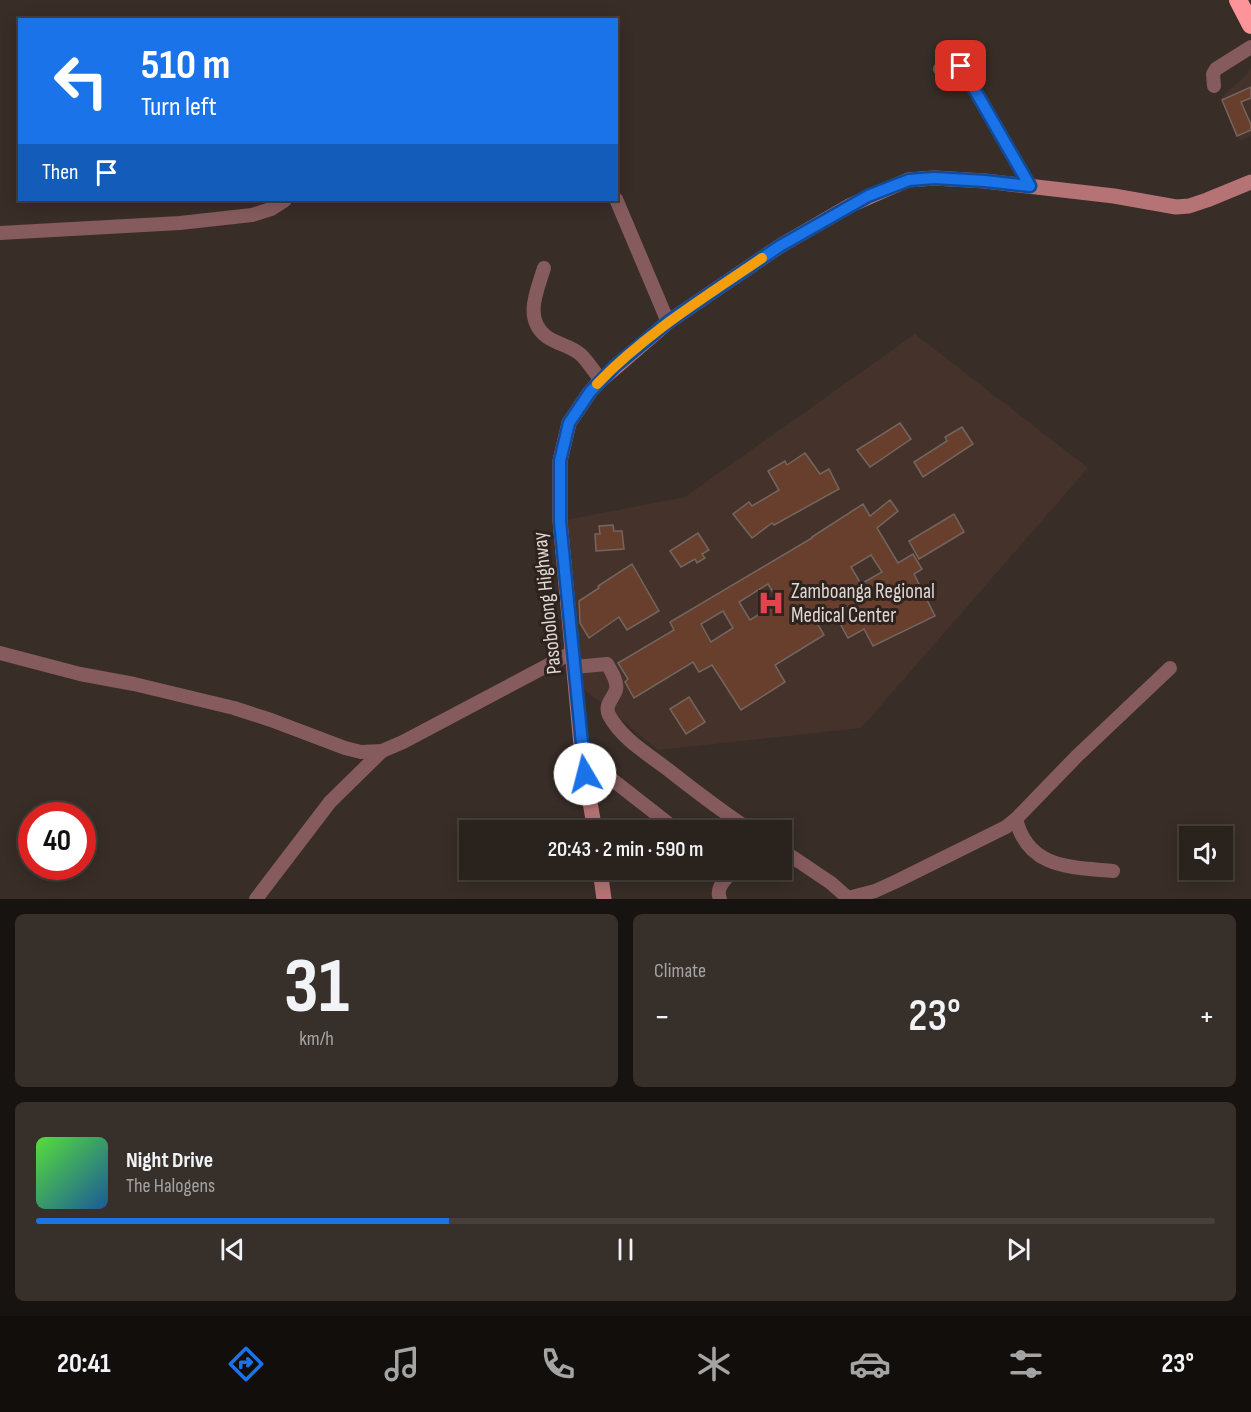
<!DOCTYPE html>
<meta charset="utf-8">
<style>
body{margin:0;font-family:"Sofia Sans Condensed",sans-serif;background:#362f2a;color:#f1f3f6;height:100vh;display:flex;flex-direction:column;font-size:22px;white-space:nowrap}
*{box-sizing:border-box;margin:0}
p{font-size:20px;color:#a5a4a4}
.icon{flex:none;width:33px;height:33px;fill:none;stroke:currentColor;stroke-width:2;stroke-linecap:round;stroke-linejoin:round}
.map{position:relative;height:899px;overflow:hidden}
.panel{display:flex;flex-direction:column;gap:15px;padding:15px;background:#171310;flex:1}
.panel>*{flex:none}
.guide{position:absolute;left:18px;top:18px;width:600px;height:183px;border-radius:0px;box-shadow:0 3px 15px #0003,0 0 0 2px #463f3b;background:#1a73e8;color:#fff;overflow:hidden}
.controls{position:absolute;left:1179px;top:826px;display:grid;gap:12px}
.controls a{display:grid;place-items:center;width:54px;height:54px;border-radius:0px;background:#2a221d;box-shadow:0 3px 15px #0003,0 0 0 2px #463f3b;font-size:30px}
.speed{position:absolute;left:18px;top:802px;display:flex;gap:12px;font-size:30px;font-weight:700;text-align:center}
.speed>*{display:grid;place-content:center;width:78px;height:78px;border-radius:50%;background:#2a221d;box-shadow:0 3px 15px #0003,0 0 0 2px #463f3b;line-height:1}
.speed .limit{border:9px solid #d22;background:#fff;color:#111}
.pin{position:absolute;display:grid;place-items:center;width:51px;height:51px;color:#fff;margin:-26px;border-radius:12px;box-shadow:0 3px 9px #0006}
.me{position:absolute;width:66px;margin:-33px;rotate:352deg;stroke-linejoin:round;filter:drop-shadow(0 0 4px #0008)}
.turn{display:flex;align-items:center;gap:21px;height:126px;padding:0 24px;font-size:27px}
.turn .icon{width:78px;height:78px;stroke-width:2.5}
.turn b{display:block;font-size:42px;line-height:51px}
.then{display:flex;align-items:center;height:57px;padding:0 24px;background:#0003;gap:12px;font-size:22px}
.big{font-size:45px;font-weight:600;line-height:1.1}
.panel .widget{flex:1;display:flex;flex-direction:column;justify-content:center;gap:9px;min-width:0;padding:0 21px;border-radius:9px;background:#362f2a}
.panel .dial{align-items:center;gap:0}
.dial b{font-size:78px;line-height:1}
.song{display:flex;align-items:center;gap:18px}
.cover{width:72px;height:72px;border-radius:9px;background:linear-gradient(135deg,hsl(110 70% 55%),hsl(210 70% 35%))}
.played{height:6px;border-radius:3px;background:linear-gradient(90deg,#1a73e8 35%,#463f3b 35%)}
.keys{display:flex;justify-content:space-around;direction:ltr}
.heat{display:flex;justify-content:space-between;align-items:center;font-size:33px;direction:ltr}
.panel .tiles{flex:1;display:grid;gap:15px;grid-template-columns:1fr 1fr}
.widget:last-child{grid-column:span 2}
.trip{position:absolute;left:459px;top:820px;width:333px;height:60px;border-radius:0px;background:#2a221d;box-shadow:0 3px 15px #0003,0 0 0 2px #463f3b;font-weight:600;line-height:60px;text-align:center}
.dock{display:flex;height:96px;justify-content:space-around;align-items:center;background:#110e0c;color:#a5a4a4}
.dock .icon{width:42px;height:42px}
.dock .current{color:#1a73e8}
.dock b{font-size:27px;color:#f1f3f6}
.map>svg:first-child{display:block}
.built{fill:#45332b}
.building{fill:#683f2c;stroke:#736660;stroke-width:1.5;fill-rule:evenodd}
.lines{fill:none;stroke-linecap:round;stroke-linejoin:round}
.street{stroke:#865b5d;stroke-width:14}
.secondary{stroke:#b67375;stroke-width:15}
.highway{stroke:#fc9499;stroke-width:18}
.route-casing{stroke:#114b97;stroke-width:15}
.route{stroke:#1a73e8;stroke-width:10}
.slow{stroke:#f59e0b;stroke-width:10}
.labels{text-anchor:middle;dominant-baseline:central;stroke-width:6;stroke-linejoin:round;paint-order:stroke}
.poi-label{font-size:21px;fill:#dfd8d4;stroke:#2e231e;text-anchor:start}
.street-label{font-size:21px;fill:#dfd8d4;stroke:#2e231e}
</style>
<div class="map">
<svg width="1251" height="899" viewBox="0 0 1251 899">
<rect width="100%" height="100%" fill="#382d27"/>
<g class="built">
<path d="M1251,67V136L1240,141L1221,98L1247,74Z"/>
<path d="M915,334L1088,468L861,728L658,750L580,686L566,520L685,497Z"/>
</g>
<g class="building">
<path d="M1251,87V98L1241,102L1251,125V130L1237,136L1222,100Z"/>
<path d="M900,423L911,439L870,467L857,450Z"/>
<path d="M962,427L973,444L923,477L914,462L947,441L945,437Z"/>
<path d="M805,453L820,474L829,469L839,489L774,525L772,523L752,538L733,514L749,502L752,506L779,490L768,471L785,461L787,465Z"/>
<path d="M890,500L898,511L877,528L898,563L913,554L922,569L914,574L935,616L873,646L864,629L848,638L834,613L817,623L824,635L775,665L785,682L741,710L712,665L699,672L693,662L634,698L625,682L628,679L618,663L674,630L670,622L812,538V537L863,504L870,516ZM871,555L882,572L861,584L851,567ZM768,584L779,602L750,620L739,602ZM723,611L733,628L711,642L701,624Z"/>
<path d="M954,514L964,532L919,559L909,541Z"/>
<path d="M613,525L614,531H622L624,549L596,551L595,534H600L599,526Z"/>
<path d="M698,533L709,550L702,554L705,558L697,563L695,559L681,567L670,551Z"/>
<path d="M632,564L659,611L627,630L619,617L589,638L580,623L579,601L599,588L598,586Z"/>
<path d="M689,697L705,722L686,734L670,709Z"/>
</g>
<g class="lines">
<g class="street">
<path d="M940,69L952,64L961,66L1030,186"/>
<path d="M1214,86L1213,74L1216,69L1251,47"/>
<path d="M616,199L668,322"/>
<path d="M0,233L180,223L252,215L271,209L285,200"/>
<path d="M544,268C537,291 523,319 547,337C557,344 571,346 580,354C588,361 594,372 601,380"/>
<path d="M0,653L80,674L134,684L234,708L271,720L345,748L361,752L382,751L403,742L573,652"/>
<path d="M574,667L607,664C611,671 618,681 616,690C613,699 604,705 609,715C621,738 646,753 666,768C694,790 722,812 752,831"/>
<path d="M582,756L678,831"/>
<path d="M1016,819C1028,869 1071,867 1113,871"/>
<path d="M782,850L831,883L848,898L875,891L897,881L1006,827L1016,819L1076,757L1170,668"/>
<path d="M256,899L330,802L382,751"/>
<path d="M720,899C716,890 722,883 728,876L725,870"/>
</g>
<g class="secondary">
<path d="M595,831L582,756L560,521V461L569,423L590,392L601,380L668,322L780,246L851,205L908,180L934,178L985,181L1114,196L1176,207L1189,206L1207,200L1251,182"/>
<path d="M600,870L604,899"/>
</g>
<path class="highway" d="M1238,0L1251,25"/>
</g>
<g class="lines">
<g class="route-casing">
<path id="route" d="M585,774L560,521V461L569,423L590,392L615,366L668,322L780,246L868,196L909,180L934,178L985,181L1030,186L961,66"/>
</g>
<use href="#route" class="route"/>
<path class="slow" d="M597,384C645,334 705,297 762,258"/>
</g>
<defs>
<g id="hospital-bare" transform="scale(2.07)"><path d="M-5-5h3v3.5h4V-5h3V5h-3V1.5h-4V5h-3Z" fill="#e0444e" stroke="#2e231e" stroke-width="2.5" paint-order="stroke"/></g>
</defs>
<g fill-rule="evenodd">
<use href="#hospital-bare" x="771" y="603"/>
</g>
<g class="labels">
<g class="poi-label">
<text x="791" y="591">Zamboanga Regional<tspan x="791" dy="24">Medical Center</tspan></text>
</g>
<g class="street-label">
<text transform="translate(547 603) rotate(-96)">Pasobolong Highway</text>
</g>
</g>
</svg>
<div class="controls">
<a><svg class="icon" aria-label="sound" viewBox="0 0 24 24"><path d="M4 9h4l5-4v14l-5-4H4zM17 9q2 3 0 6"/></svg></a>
</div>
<div class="speed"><div class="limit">40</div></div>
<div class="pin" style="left:961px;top:66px;background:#d93025"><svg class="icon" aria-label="arrive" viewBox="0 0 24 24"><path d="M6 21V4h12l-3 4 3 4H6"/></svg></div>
<svg class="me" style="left:585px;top:774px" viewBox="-20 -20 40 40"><circle r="19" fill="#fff"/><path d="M0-13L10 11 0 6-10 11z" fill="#1a73e8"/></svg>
<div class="trip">20:43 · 2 min · 590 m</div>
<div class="guide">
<div class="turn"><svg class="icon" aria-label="left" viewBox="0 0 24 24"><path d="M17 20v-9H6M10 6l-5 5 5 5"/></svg><div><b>510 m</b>Turn left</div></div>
<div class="then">Then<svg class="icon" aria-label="arrive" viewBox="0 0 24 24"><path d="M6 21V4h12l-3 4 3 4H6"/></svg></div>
</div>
</div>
<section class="panel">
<div class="tiles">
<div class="widget dial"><b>31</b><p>km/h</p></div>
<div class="widget"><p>Climate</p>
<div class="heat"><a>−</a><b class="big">23°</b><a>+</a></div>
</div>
<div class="widget">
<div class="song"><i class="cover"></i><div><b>Night Drive</b><p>The Halogens</p></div></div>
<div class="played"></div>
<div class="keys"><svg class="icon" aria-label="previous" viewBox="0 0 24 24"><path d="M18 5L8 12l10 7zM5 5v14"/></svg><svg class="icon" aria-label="pause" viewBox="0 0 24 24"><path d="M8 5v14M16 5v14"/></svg><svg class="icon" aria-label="next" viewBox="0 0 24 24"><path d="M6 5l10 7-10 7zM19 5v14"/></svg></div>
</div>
</div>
</section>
<nav class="dock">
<b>20:41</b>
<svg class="icon current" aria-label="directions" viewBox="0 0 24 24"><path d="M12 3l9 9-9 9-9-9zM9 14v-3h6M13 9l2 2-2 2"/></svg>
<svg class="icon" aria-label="music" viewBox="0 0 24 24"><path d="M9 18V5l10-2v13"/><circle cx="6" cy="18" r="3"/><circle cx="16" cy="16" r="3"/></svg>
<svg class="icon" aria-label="phone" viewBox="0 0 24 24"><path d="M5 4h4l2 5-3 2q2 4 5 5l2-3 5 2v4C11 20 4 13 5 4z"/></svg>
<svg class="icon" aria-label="climate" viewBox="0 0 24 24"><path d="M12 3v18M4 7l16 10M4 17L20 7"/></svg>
<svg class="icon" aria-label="car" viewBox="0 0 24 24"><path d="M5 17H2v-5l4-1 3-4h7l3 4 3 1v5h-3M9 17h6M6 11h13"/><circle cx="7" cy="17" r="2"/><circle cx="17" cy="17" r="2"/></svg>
<svg class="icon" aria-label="filters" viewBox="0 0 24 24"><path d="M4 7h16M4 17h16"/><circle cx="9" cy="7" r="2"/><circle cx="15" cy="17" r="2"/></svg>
<b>23°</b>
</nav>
